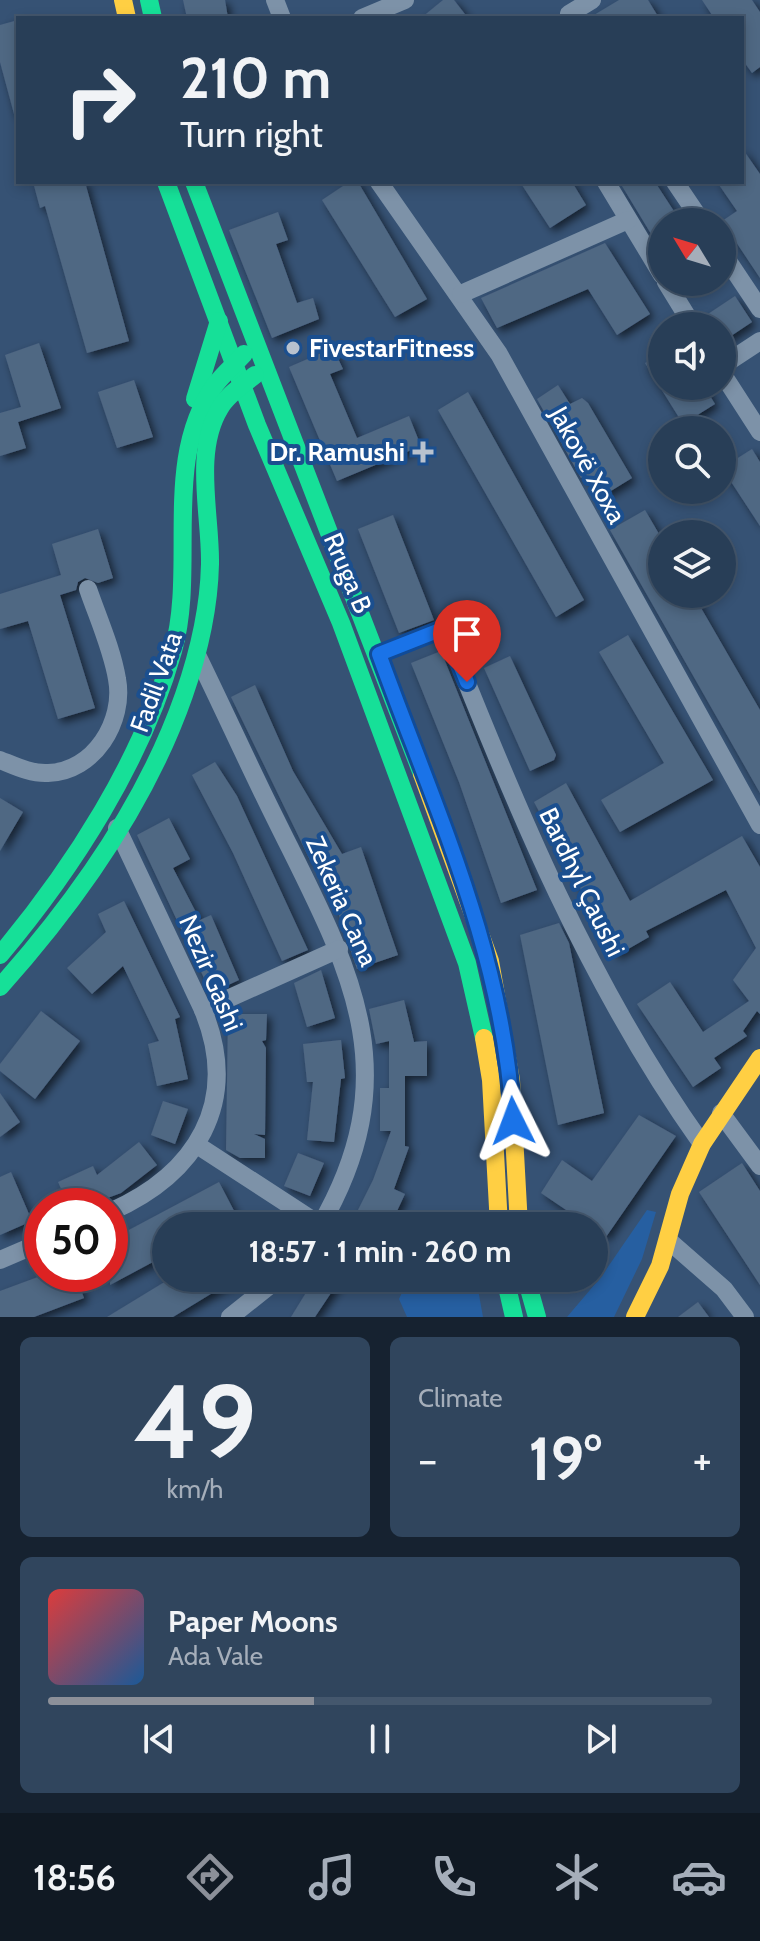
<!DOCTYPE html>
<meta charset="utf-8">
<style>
body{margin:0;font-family:Cabin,sans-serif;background:#30455d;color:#f1f3f6;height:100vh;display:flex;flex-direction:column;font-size:30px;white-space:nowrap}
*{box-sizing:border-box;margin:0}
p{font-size:26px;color:#a5aeba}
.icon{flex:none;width:44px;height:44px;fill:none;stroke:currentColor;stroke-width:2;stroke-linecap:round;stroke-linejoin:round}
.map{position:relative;height:1317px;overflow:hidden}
.side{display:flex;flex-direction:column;gap:20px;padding:20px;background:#162230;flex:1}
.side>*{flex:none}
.guide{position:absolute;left:16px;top:16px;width:728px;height:168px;border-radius:0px;box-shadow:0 4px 12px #0003,0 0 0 2px #44576d;background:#283e57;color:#f1f3f6;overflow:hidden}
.needle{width:52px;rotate:308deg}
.controls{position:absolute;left:648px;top:208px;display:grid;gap:16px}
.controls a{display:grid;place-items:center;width:88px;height:88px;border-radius:50%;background:#283e57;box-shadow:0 4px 12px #0003,0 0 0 2px #44576d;font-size:40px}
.speed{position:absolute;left:24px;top:1188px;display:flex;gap:16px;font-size:40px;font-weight:700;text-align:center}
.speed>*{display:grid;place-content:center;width:104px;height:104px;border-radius:50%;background:#283e57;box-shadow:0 4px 12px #0003,0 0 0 2px #44576d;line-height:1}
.speed .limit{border:12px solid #d22;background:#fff;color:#111}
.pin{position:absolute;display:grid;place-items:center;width:68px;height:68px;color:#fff;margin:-82px -34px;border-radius:50% 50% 50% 0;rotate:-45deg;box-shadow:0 0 8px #0007}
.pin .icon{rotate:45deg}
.me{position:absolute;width:88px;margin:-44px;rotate:357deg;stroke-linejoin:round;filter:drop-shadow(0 0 6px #0008)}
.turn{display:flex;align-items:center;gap:28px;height:168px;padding:0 32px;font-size:36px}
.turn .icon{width:104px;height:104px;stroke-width:2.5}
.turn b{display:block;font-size:56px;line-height:68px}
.big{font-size:60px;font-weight:700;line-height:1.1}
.side .widget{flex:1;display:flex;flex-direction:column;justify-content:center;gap:12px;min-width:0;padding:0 28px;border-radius:12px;background:#30455d}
.side .dial{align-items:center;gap:0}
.dial b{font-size:104px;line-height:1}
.song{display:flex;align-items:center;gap:24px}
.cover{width:96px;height:96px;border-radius:12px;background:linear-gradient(135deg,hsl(0 70% 55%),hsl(210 70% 35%))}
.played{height:8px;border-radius:4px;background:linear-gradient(90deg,#8c9099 40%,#44576d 40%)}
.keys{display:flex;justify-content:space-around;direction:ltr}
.heat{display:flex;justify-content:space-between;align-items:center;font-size:44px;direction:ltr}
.side .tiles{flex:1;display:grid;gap:20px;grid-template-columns:1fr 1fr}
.widget:last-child{grid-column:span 2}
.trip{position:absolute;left:152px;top:1212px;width:456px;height:80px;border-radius:40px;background:#283e57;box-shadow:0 4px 12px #0003,0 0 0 2px #44576d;font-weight:700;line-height:80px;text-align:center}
.tab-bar{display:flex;height:128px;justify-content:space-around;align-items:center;background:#101923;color:#a5aeba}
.tab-bar .icon{width:56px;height:56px}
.tab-bar .selected{color:#8c9099}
.tab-bar b{font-size:36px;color:#f1f3f6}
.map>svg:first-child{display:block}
.green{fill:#265fa1}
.building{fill:#506783;filter:url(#shadow)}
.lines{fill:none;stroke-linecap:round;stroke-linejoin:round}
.street{stroke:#7d92a8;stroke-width:18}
.fast{stroke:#16e098;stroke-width:18}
.slow{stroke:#ffcf43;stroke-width:18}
.route-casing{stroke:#114b97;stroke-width:20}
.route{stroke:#1a73e8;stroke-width:14}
.poi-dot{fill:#b9c2ce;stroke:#1b4f8f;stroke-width:3}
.labels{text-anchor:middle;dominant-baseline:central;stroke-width:8;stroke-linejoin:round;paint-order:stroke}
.poi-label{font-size:26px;font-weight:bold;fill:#fff;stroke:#1b4f8f;text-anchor:start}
.street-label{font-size:26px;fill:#fff;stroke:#1b4f8f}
</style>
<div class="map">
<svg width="760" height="1317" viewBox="0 0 760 1317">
<defs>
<filter id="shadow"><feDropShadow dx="4" dy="4" stdDeviation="4" flood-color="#0009"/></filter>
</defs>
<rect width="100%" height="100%" fill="#365274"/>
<g class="green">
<path d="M647,1210L656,1212L642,1259L614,1317H567L601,1277Z"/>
<path d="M409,1278H476L483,1317H407L399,1299Z"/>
</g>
<g class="building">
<path d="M183,0H225L228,18H187Z"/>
<path d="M443,0H454L468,18H421Z"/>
<path d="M619,0H648L659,18H589Z"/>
<path d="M702,0H752L760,12V67L752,73L742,59V18H714Z"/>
<path d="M18,20V113L14,114L0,62V25Z"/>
<path d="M742,148L760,174V278L722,221L737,211L717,182H742Z"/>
<path d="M33,182H85L129,341L87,353L45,206L40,208Z"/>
<path d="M349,182H358L427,299L395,317L322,200Z"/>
<path d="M520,182H572L586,205L550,228Z"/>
<path d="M628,182H655L681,222H662V252L622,186Z"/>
<path d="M278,212L288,240L276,244L297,303L313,298L319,319L272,338L229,230Z"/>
<path d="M605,243L650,314L617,335L588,289L497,328L481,298Z"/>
<path d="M735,296L752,322L722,342V326H705L702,318Z"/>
<path d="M39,343L61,408L18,422L26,448L0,456V413L21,407L5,355Z"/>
<path d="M333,348L343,369L330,374L357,438L409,416L421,446L337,481L289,367Z"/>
<path d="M662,353V386H704L715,404L683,424L645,363Z"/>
<path d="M134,380L153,437L117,448L98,392Z"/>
<path d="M558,385L570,404L582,398L588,403L632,478L601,497L586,475L581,478L537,399Z"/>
<path d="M468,392L584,600L556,617L438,410Z"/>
<path d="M752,449L760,462V526L722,468Z"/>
<path d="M645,510L662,539V594H693L760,710V793L610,530Z"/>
<path d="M393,515L434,620L399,633L358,529Z"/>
<path d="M98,529L113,578L98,583L85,578L78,582L76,590L60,595L95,708L58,719L28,621L0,629V594L61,575L52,544Z"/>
<path d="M628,635L713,780L620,832L601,800L664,763L599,652Z"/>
<path d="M441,651L537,890L501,903L459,782L411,663Z"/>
<path d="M510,656L556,755L554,760L530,771L484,668Z"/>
<path d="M255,685L293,771L342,854L361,847L398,955L357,969L319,855L310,860L231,697Z"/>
<path d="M215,762L237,796L308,950L282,961L233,853L192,775Z"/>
<path d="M566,783L630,901L742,836L760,867V1014L757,1011L743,1031L747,1036L714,1058L721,1068L693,1087L637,1004L670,982L703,1032L749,1001L733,980L756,948L726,890L646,931L649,937L616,956L534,802Z"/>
<path d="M0,798L23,812L0,851Z"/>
<path d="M169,818L190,859L173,868L200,920L211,915L239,980L211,993L137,835Z"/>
<path d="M124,901L180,1017L175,1019L188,1079L157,1086L148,1044L159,1041L123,966L92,994L67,968L106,932L98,914Z"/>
<path d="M559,923L569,943L604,1113L558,1125L520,935Z"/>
<path d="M321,970L335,1018L307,1027L294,983Z"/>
<path d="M404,1000L414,1042L427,1041V1076H405V1146L409,1147L394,1189L405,1194L390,1226H350L373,1180L391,1131H380V1088H389V1041L376,1044L369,1009Z"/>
<path d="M41,1011L80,1041L35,1099L0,1071V1064Z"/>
<path d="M228,1014H267L266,1040L262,1041L266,1048L265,1135L254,1134L265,1139V1158H240L226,1150Z"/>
<path d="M341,1040L345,1078L341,1079L334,1142L307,1140L313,1082H307L303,1044Z"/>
<path d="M0,1093L20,1122L0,1137Z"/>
<path d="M163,1101L188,1109L175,1144L151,1135Z"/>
<path d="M639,1115L676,1136L606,1237L541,1193L562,1160L592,1181Z"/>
<path d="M139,1142L157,1165L121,1193L86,1206H69L58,1182L93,1166L97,1175Z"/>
<path d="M298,1153L324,1163L310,1196L284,1186Z"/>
<path d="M742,1163L760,1191V1285L699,1192Z"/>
<path d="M11,1172L32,1221L0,1235V1177Z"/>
<path d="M219,1182L242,1226H166V1255L110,1285V1240Z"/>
<path d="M46,1274H75L84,1298L34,1317H0V1291Z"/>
<path d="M171,1278H237L173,1317H107Z"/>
<path d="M315,1278H341L315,1317H291Z"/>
<path d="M698,1302L709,1317H678Z"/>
</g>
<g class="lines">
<g class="street">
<path d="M275,0L282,18"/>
<path d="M569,14L592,0"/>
<path d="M362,18L405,0"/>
<path d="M379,182L499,354L760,825"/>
<path d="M606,182L662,275"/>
<path d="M675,182L702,222"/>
<path d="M722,252L760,309"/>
<path d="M666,282L693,326"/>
<path d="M461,294L628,220"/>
<path d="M722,366L760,341"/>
<path d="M722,373L760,432"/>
<path d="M379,654L445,628C515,806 590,987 702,1144"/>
<path d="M197,655C224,710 249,766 276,820C347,964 411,1069 320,1226"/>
<path d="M0,760C15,766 31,774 48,773C94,772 125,721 117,679C112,649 98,618 88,589"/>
<path d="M203,1010L339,949"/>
<path d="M721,1113L760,1166"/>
<path d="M197,1145L320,1225"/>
<path d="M110,1212C196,1174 241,1103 203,1010L117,828"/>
<path d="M668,1240L724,1289L745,1317"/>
<path d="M0,1260L42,1242"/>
<path d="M230,1317L279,1278"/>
</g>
<g class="fast">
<path d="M149,0L153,18"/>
<path d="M166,182L257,425L341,623L467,963L484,1038"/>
<path d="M194,182L422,774"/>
<path d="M195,399L219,321"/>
<path d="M0,955C73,868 142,761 173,651C197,566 161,460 215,385C223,374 235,364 244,354"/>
<path d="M0,987C76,902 146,804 184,695C199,652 209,610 210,564C211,516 193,452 220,408C228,394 243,385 255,375"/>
<path d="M505,1278L514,1317"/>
<path d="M526,1278L537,1317"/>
</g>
<g class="slow">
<path d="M123,0L127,18"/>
<path d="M422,774L490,961L511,1080L519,1226"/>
<path d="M484,1038L491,1080L499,1226"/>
<path d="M635,1317L660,1266L680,1194L702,1144L760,1058"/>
</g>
</g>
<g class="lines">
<g class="route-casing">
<path id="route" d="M467,682L445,628L379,654C435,809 504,953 513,1121"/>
</g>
<use href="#route" class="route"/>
</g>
<g class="poi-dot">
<circle cx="293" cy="348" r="8"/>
<path d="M419 440h8v8h8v8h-8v8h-8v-8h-8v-8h8z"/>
</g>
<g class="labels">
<g class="poi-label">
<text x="309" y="348">FivestarFitness</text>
<text x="405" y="452" text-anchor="end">Dr. Ramushi</text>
</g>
<g class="street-label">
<text transform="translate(588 465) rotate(61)">Jakovë Xoxa</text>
<text transform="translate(348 573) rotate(67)">Rruga B</text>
<text transform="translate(156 682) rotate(-70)">Fadil Vata</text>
<text transform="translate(582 882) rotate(64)">Bardhyl Çaushi</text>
<text transform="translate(342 901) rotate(66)">Zekeria Cana</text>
<text transform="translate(211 973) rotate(67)">Nezir Gashi</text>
</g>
</g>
</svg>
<div class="controls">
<a><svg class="needle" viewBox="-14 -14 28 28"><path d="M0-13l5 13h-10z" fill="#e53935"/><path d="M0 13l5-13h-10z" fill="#a5aeba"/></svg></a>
<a><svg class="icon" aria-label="sound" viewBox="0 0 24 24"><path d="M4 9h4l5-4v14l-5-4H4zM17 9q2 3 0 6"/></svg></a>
<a><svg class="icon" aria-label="search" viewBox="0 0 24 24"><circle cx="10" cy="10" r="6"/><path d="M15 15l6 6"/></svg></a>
<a><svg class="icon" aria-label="layers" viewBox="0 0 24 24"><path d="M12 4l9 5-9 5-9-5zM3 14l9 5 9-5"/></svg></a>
</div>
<div class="speed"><div class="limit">50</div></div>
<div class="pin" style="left:467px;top:682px;background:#d93025"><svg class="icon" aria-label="arrive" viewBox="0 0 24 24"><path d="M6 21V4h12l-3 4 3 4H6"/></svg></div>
<svg class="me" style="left:513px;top:1121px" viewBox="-20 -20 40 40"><path d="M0-17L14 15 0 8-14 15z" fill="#1a73e8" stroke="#fff" stroke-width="4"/></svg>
<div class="trip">18:57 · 1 min · 260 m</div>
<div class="guide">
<div class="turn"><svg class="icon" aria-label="right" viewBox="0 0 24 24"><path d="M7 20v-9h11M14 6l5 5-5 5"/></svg><div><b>210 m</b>Turn right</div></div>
</div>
</div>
<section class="side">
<div class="tiles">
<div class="widget dial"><b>49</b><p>km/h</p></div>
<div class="widget"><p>Climate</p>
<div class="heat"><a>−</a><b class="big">19°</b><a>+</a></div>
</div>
<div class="widget">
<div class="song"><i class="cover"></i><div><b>Paper Moons</b><p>Ada Vale</p></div></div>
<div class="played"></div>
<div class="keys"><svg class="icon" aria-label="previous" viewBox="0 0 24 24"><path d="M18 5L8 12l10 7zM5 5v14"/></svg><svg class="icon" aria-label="pause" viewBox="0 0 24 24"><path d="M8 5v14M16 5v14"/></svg><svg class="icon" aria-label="next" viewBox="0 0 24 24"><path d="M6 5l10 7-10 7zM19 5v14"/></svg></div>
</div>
</div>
</section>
<nav class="tab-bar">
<b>18:56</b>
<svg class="icon selected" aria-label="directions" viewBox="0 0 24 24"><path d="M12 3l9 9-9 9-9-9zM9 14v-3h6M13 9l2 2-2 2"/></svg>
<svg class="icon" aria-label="music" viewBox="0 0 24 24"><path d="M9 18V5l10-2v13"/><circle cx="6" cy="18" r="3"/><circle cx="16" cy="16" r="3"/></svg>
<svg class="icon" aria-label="phone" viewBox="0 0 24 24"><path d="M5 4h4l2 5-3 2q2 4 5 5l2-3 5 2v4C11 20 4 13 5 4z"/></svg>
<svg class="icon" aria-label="climate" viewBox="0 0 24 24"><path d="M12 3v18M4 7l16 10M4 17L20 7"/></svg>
<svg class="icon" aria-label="car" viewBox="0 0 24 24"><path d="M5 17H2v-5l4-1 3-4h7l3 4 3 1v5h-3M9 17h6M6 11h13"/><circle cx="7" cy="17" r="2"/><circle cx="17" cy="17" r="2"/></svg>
</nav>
